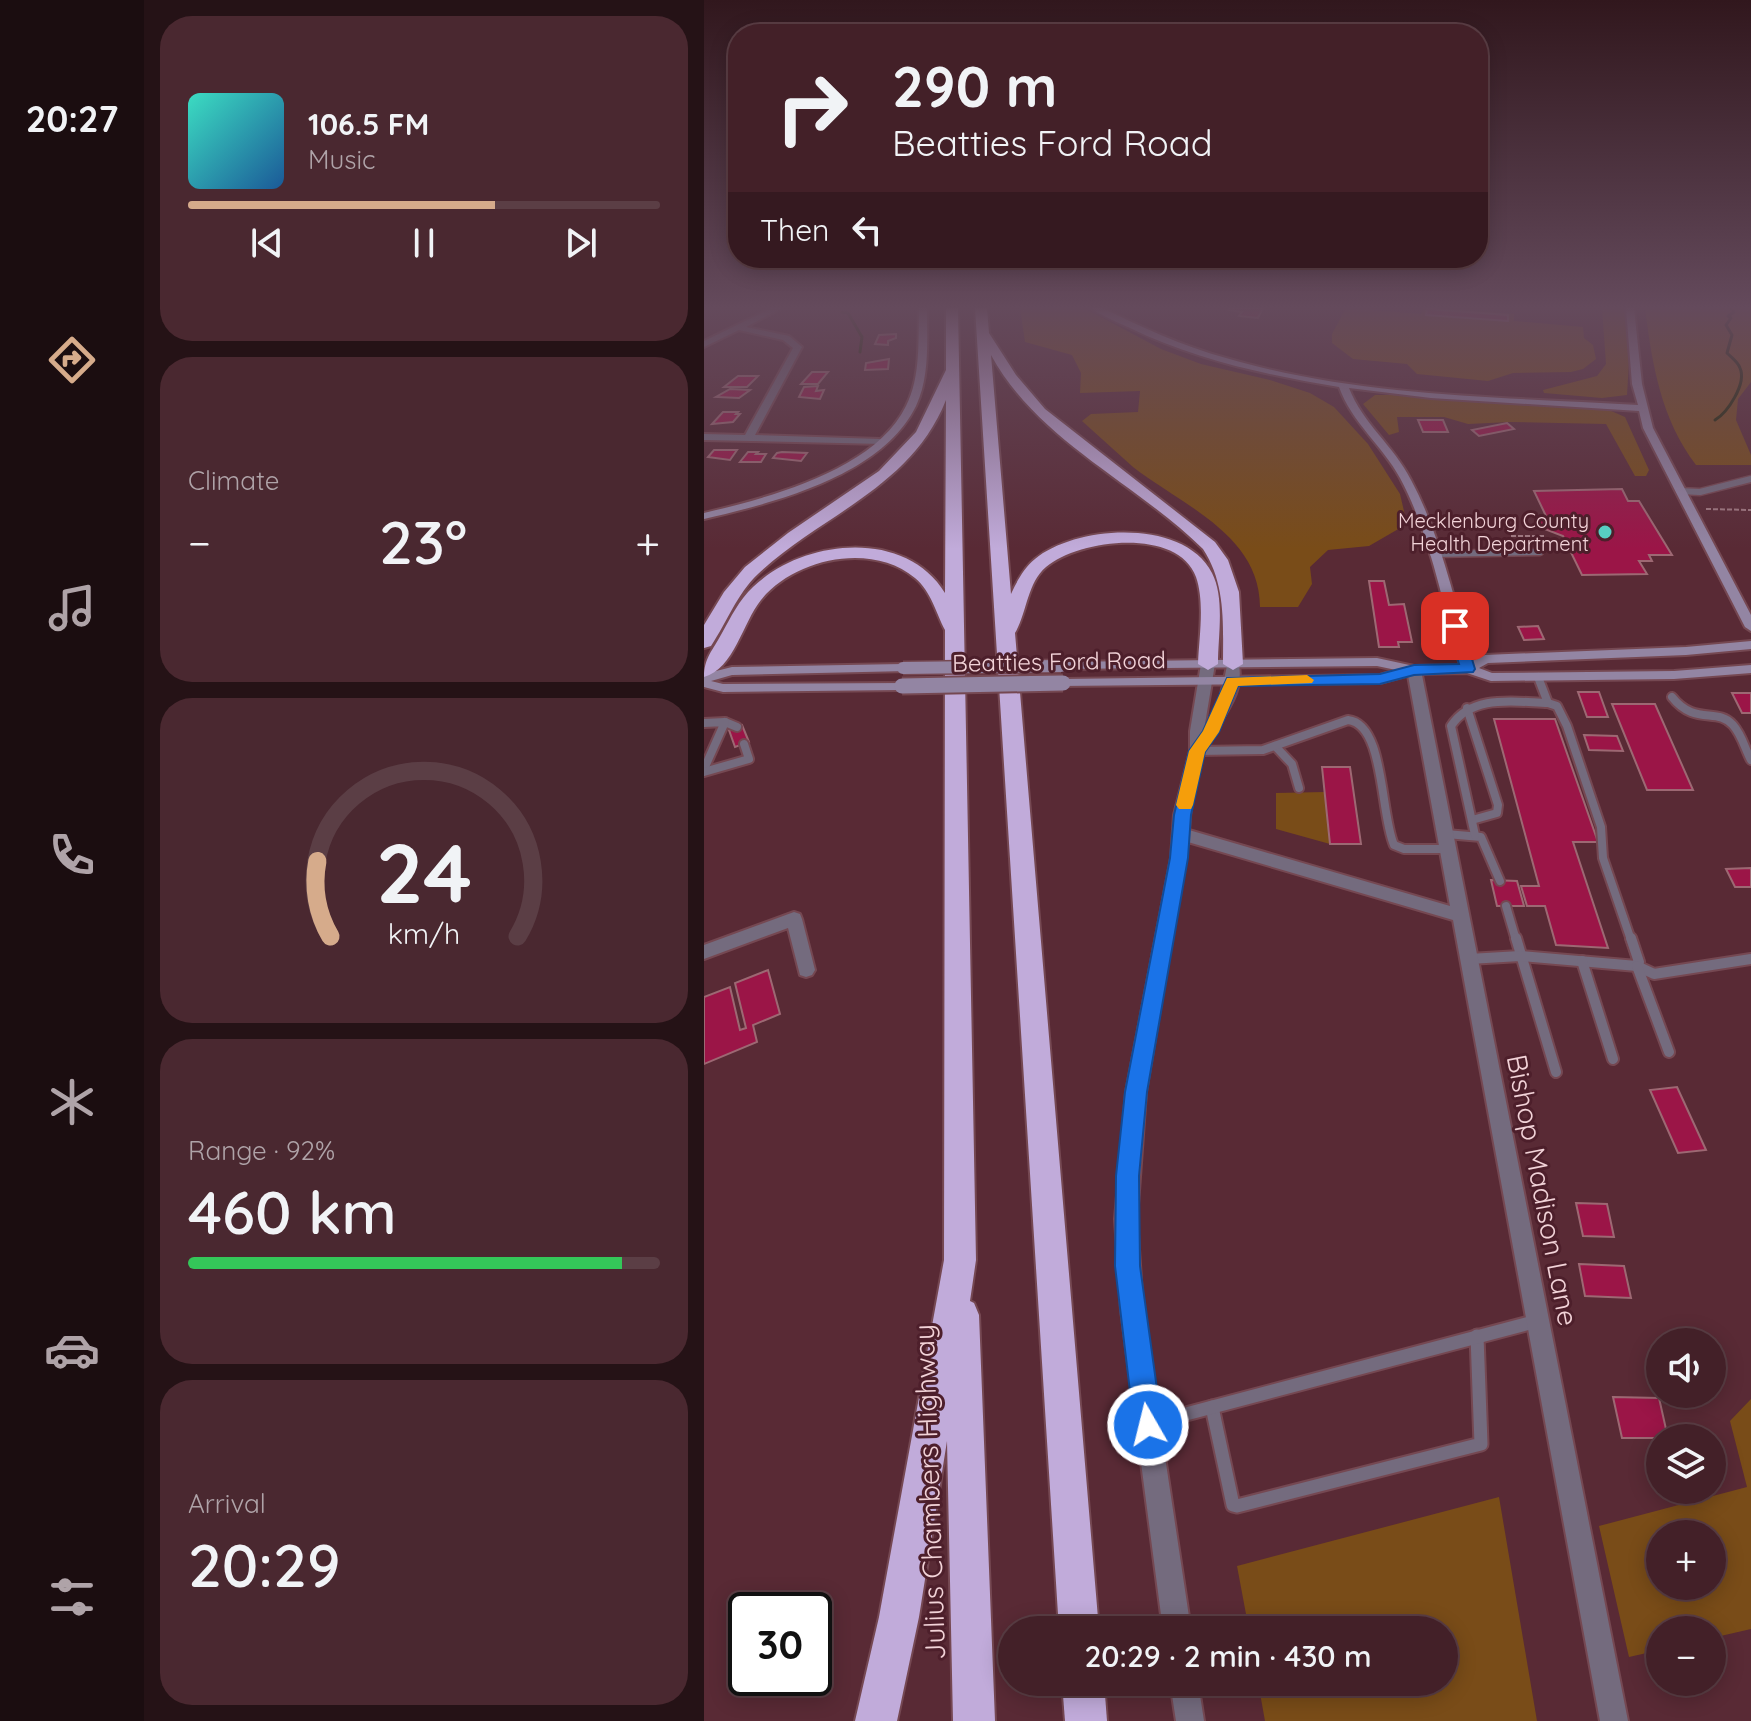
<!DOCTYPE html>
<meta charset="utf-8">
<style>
body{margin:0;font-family:Quicksand,sans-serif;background:#4a2830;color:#f1f3f6;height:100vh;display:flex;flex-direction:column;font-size:30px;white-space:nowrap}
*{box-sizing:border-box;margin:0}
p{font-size:26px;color:#afa3a8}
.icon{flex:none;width:44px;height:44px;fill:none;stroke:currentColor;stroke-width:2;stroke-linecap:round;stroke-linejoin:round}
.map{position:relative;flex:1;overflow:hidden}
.sheet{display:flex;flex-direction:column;gap:16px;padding:16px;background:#251216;width:560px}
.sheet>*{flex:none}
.guide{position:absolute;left:24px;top:24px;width:760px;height:244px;border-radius:32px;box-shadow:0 4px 20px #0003,0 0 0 2px #5b3e45;background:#432028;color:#f1f3f6;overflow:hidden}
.tools{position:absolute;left:942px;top:1328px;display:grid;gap:16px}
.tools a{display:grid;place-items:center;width:80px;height:80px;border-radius:50%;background:#432028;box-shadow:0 4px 20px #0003,0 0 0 2px #5b3e45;font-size:40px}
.speed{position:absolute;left:24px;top:1592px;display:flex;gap:16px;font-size:40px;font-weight:700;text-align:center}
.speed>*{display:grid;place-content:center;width:104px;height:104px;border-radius:50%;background:#432028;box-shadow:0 4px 20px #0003,0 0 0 2px #5b3e45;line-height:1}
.speed .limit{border:4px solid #111;border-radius:12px;background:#fff;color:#111}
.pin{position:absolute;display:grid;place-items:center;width:68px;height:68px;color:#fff;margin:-34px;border-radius:16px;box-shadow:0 4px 12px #0006}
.me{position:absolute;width:88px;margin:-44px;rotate:352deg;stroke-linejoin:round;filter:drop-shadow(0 0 6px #0008)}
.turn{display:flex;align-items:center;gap:28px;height:168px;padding:0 32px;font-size:36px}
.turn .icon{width:104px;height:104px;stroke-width:2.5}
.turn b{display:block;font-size:56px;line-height:68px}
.then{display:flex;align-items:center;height:76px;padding:0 32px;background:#0003;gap:16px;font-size:30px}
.big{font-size:60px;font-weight:600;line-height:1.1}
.sheet .widget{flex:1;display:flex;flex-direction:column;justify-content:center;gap:12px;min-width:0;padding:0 28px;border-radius:32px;background:#4a2830}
.sheet .dial{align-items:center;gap:0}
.dial svg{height:208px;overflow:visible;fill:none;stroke:#5b3e45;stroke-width:7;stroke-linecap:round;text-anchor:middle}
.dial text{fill:#f1f3f6;stroke:none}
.song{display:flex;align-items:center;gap:24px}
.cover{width:96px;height:96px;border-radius:12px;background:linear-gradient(135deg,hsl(170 70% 55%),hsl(210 70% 35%))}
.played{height:8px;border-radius:4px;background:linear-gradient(90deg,#d6ab8b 65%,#5b3e45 65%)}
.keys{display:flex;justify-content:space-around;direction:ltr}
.heat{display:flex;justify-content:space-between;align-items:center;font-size:44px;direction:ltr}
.charge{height:12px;border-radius:6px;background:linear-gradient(90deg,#34c759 92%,#5b3e45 0)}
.trip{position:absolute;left:294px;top:1616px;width:460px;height:80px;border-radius:40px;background:#432028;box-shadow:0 4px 20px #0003,0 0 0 2px #5b3e45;font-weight:600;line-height:80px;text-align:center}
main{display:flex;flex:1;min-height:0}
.tab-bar{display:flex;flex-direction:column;width:144px;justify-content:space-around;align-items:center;background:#1b0d10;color:#afa3a8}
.tab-bar .icon{width:56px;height:56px}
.tab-bar .current{color:#d6ab8b}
.tab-bar b{font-size:36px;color:#f1f3f6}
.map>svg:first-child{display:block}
.green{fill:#794c18;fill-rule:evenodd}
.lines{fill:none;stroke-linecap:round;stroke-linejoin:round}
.stream{stroke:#1a2700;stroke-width:3}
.building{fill:#9b1547;stroke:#9d6873;stroke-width:2}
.lane-far3-casing{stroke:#754852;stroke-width:9}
.lane-far2-casing{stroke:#754852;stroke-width:12}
.lane-far1-casing{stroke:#754852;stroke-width:14}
.lane-casing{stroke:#754852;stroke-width:17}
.street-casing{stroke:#754852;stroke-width:4}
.secondary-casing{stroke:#754852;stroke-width:4}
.highway-casing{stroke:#754852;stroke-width:4}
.path{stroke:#a17a82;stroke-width:2;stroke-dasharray:5 2;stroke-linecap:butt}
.lane-far3{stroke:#746b7e;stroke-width:6}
.lane-far2{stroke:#746b7e;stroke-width:8}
.lane-far1{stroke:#746b7e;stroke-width:10}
.lane{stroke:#746b7e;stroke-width:13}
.street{fill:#746b7e;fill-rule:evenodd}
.secondary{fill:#9385a3;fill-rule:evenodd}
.highway{fill:#c1abda;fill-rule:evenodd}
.secondary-bridge-far1-casing{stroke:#754852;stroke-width:15;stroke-linecap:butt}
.secondary-bridge-casing{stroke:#754852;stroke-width:19;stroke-linecap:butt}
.secondary-bridge-far1{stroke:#9385a3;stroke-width:12}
.secondary-bridge{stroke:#9385a3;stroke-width:15}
.route{fill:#1a73e8;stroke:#114b97;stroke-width:2}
.slow{fill:#f59e0b}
.poi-dot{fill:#57cec2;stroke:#4d1f2b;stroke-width:3}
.labels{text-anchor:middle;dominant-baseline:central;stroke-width:6;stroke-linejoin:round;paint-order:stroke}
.far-poi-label{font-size:20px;fill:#f2d3d8;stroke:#4d1f2b;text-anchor:end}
.street-label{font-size:24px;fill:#f2d3d8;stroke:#4d1f2b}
.near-street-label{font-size:28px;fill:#f2d3d8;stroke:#4d1f2b}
</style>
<main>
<nav class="tab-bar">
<b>20:27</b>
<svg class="icon current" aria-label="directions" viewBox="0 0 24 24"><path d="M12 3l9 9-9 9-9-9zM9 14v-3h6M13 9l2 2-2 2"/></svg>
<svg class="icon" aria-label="music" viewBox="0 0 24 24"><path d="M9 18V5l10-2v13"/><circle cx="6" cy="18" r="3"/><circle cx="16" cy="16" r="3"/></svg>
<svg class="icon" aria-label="phone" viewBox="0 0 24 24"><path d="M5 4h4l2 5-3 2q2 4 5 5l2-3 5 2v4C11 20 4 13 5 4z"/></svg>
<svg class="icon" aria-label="climate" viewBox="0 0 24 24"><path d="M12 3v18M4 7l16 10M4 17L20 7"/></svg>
<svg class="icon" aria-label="car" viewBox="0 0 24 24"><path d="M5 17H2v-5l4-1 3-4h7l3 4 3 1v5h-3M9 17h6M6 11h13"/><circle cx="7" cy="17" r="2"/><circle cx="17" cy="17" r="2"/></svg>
<svg class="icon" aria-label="filters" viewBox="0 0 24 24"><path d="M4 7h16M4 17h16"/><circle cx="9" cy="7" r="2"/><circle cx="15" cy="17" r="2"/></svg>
</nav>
<section class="sheet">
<div class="widget">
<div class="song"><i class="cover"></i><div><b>106.5 FM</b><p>Music</p></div></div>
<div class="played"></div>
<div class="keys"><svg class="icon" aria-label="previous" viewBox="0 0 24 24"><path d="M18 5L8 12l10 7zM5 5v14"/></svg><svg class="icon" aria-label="pause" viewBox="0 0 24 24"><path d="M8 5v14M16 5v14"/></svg><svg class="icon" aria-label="next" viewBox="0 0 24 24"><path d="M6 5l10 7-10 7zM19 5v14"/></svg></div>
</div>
<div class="widget"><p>Climate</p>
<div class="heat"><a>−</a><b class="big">23°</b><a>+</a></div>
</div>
<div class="widget dial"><svg viewBox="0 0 100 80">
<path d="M14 69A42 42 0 1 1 86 69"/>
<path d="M14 69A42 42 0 0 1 9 40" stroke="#d6ab8b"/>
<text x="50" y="56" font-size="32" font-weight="700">24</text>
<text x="50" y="72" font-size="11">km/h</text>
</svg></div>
<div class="widget"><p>Range · 92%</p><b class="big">460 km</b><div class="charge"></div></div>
<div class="widget"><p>Arrival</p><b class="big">20:29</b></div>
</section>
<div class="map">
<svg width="1047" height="1721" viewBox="0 0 1047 1721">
<rect width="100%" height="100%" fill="#592a35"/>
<g class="green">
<path d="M316,308H380L457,349L497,364L566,380L606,393L630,407L664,444L696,494L703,524L665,546L624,550L606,567L608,584L594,607H556C556,535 478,505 429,467C412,452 395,436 378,421L387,414L434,412L436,391L376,393L377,373L368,355L321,342Z"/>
<path d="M642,308L717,314L719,308H731L810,314V321L879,327L880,338L889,345L892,359L879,369L867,372L809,373L784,381L713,374L703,364L649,359L628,343V334Z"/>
<path d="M898,308H922L926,346L923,395L898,398L840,393L839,390L893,376L902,364Z"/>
<path d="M941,308H1047V382L1034,399L1032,420L1047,455V465H992C957,419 948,364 941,308Z"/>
<path d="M671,395H695L905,410L921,417L945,470L942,476H931L902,424L806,422L764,424L740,417H693L695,432L685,435L659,404Z"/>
<path d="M621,792L626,844L572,829V793Z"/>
<path d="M1047,1399V1629L1008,1638V1630H956V1650L925,1657L895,1526L1043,1487L1026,1421ZM956,1534H1008V1586H956Z"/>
<path d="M795,1497L833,1721H561L554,1682H740V1630H545L533,1566Z"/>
</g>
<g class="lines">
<g class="stream">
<path d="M138,312L144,313L158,337L156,352"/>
<path d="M1011,420C1023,413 1043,384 1036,368C1034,362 1028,358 1023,353L1028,335L1022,325L1027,318L1024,316L1030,312L1026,308"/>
</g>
</g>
<g class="building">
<path d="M526,308H559L554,318L535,316L538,312L525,310Z"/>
<path d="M723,309L804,315V321L722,315Z"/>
<path d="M192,334V338L184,341V345L171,344L175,335Z"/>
<path d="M185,359L184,369L161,370L162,363Z"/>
<path d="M108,372H124L114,384H97Z"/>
<path d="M34,376H54L43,387H20Z"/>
<path d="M114,386L112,391L120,390L116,399L95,397L100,387Z"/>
<path d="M26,389L46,390L35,398L12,397Z"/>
<path d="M19,412H34L32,414H36L29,422L8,424Z"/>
<path d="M714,420H739L744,432H719Z"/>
<path d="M803,423L810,429L775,436L768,430Z"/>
<path d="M10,450H33L26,460L4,457Z"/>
<path d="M44,452H54L52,454H62L57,462H36Z"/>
<path d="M78,452L103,453L97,461L69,458L73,453Z"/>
<path d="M918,489L924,501H935L968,555H945L948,561H935L943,574L878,575L859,536L838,528L834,518H843L830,491Z"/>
<path d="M665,581H680L685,605L700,604L708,642H694L695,647H675Z"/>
<path d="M834,626L840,639L820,640L814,627Z"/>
<path d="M874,692H895L904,717H883Z"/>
<path d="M1028,693H1047V713H1038Z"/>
<path d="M908,704H951L989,790H943Z"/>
<path d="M790,719H851L894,842H869L904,948L852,945L841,906H823L817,886H835Z"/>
<path d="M38,725L45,742L31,747L25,730Z"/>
<path d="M880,735L913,736L919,751L885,750Z"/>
<path d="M618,767H646L657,844H626Z"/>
<path d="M1047,868V887H1031L1022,869Z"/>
<path d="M787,880L813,881L820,906H793Z"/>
<path d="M64,970L76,1014L49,1025L53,1042L0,1064V997L26,987L36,1030L42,1028L31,983Z"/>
<path d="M973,1087L1002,1150L974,1153L946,1090Z"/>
<path d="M872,1203L903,1204L910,1237L879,1236Z"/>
<path d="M875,1264L920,1266L927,1298L881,1296Z"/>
<path d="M909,1397L955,1398L964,1438H918Z"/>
</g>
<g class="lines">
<g class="lane-far3-casing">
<g id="lane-far3">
<path d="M975,491L996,492L1047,479"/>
<path d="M729,554L836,552"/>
</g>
</g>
<g class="lane-far2-casing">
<g id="lane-far2">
<path d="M834,677L844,703L853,706L863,726L897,827L899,858L927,940"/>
<path d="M968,697C991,726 1013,707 1029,725C1038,735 1041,749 1047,760"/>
<path d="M763,708L794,805L793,813L768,820"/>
<path d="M21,722L33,727"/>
<path d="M0,723L21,722L0,769"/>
<path d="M571,746L588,764L595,788"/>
<path d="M493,751L559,750L644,720C681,724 676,814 690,845L700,849H743"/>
<path d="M0,772L45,759L40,744"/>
<path d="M742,834L777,837L796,881"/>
<path d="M771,835L747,726C768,694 810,702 844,703"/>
<path d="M802,906L812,940"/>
</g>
</g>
<g class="lane-far1-casing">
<g id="lane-far1">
<path d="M812,938L852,1072"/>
<path d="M765,959L816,956L933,966L935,962L927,938"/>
<path d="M878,961L909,1059"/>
<path d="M933,966L950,974L1047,959"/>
<path d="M933,966L965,1052"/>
</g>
</g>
<g class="lane-casing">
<g id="lane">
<path d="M508,1407L529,1505L533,1506L777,1444L773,1336"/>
<path d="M448,1423L833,1321"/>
</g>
</g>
<g class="street-casing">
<g id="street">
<path d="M68,308H78L42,327L85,336L98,347L51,435L176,439L181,442L180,444L0,440V434L41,435L89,348L79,340L35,330L0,347V341Z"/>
<path d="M504,660L511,664L500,730L516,699L524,661H534C544,696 509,726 499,755C492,778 486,806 485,830L746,906L703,670L710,666L717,670L924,1721H896L749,920L484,842L442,1092L433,1219L439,1310L487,1630H459L417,1310L411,1219L422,1092L467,858L470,815L486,751V731L497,664Z"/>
<path d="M90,912L96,914L98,919L111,970L108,975L102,977L96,975L84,928L0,959V945Z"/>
<path d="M466,1682H494L500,1721H472Z"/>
</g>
</g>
<g class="secondary-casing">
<g id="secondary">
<path d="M215,308H223C223,339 226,377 212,406C178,476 69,503 0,519V513C64,498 171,470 202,406C217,377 214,340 215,308Z"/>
<path d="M387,308H398C438,327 478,346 522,358C654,397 797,397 934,405L928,384L922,308H930L938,384L949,428L1047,615V631L1041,627L939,428L935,411L727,398L645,388C659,424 690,446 707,480C737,536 750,600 768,661L781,655L982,647L1047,641V649L982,655L784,663L775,668L788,673L970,671L1047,665V673L970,679L787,681L763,673L709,674L676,683L354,686V680L359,679L676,675L692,670L673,666L352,669L350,666L357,662L673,658L710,666L756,665C738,603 727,536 696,478C678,445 648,423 635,387C563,375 492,360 426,328C413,322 398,316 387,308Z"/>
<path d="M199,664L206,668L204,671L28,675L7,681L19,684L203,683L205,686L198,690L19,692L0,687V674L28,667Z"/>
</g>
</g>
<g class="highway-casing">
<g id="highway">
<path d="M242,308H254L272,1260L266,1301L270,1303L275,1315L291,1721H249L243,1441L215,1617L193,1721H151L175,1617L240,1260L241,630C232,613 227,591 211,578C168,542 91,558 57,600C39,622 30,669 0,677C0,658 9,650 18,633C27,617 35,600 49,587C99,539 201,528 241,593L242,400C207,488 118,514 54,574C33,594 23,622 7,646L0,648V625L20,592L41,567L84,533L175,471L212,432L242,370Z"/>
<path d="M271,308H283L285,333L312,375L341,409L511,542L524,560L535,592L539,664L529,670L519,664C519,624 522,584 499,549C431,482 334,441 287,355L307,594C313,581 320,568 331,559C372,525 480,518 508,573C521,598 514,636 514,664L504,670L494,664C495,637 501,603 492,577C474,527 375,539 342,567C323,583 323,613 311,633L395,1630H355Z"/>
<path d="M358,1682H400L403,1721H361Z"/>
</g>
</g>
<g class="path">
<path d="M1002,509L1047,510"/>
<path d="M807,536H840"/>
</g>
<use href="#lane-far3" class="lane-far3"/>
<use href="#lane-far2" class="lane-far2"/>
<use href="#lane-far1" class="lane-far1"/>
<use href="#lane" class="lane"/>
<use href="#street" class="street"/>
<use href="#secondary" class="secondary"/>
<use href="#highway" class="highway"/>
<g class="secondary-bridge-far1-casing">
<path id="secondary-bridge-far1" d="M199,668L357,666"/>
</g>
<g class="secondary-bridge-casing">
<path id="secondary-bridge" d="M198,686L359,683"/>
</g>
<use href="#secondary-bridge-far1" class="secondary-bridge-far1"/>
<use href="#secondary-bridge" class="secondary-bridge"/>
</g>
<linearGradient id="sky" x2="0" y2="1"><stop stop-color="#31171d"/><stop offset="0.56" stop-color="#644a5c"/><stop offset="1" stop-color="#644a5c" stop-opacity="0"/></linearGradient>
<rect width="1047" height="549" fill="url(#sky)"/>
<path class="route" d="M751,621L758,626L771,669L769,672L710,675L676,684L534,686L515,732L501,752L487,815L484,858L443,1092L435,1176L436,1266L458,1425L454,1434L444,1438L434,1434L430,1425L411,1266L412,1176L421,1092L466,858L470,815L485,751L499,731L523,678L676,674L710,665L755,664L743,626Z"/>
<path class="slow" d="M603,675L610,680L608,683L534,686L515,732L501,752L489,805L487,809H475L472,805L485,751L499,731L523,678Z"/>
<circle class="poi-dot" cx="901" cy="532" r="8"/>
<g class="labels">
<g class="far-poi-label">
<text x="885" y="520">Mecklenburg County<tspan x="885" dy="23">Health Department</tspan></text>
</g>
<g class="street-label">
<text transform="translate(355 661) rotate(-1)">Beatties Ford Road</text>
</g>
<g class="near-street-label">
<text transform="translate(839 1190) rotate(79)">Bishop Madison Lane</text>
<text transform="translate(225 1492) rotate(-92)">Julius Chambers Highway</text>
</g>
</g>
</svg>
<div class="tools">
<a><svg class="icon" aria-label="sound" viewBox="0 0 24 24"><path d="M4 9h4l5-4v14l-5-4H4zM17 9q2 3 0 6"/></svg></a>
<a><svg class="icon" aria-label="layers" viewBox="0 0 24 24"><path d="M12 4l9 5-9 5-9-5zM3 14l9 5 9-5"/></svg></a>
<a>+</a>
<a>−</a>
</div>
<div class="speed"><div class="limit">30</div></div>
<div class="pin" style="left:751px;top:626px;background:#d93025"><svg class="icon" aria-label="arrive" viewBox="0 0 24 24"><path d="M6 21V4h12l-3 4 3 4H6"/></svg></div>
<svg class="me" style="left:444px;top:1425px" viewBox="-20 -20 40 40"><circle r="17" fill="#1a73e8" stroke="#fff" stroke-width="3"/><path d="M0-11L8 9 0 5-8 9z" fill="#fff"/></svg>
<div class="trip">20:29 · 2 min · 430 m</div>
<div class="guide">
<div class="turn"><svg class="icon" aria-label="right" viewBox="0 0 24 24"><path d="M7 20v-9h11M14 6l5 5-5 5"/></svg><div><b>290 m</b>Beatties Ford Road</div></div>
<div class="then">Then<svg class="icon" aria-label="left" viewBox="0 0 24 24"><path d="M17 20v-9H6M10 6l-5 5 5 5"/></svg></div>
</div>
</div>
</main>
